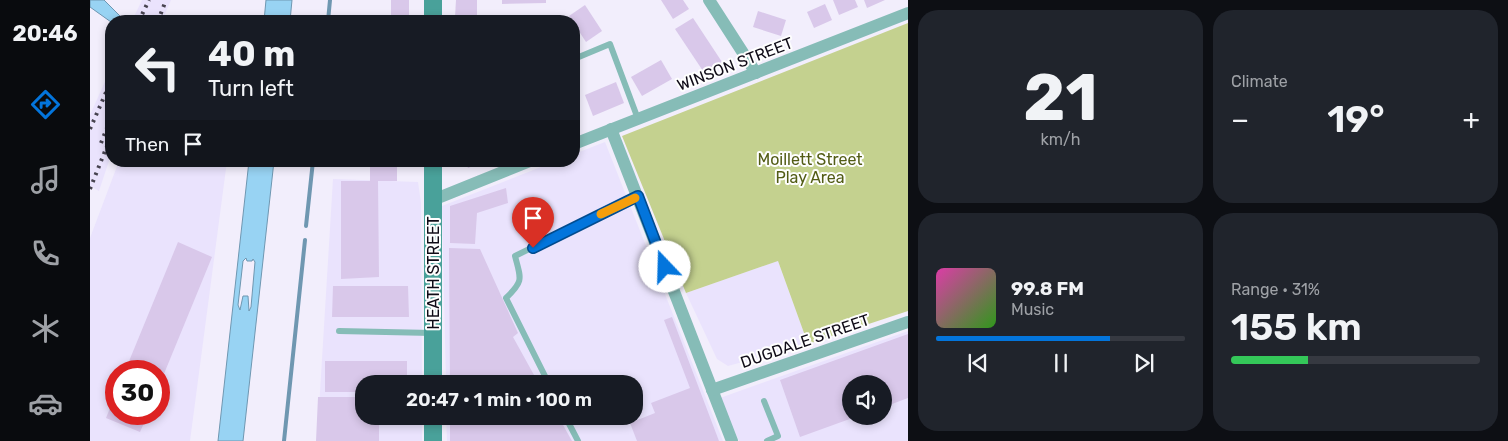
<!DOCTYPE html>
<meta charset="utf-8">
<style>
body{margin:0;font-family:Rubik,sans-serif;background:#20242c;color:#f1f3f6;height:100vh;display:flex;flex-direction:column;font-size:19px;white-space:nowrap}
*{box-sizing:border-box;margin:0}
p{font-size:16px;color:#9ea1a6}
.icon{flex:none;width:28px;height:28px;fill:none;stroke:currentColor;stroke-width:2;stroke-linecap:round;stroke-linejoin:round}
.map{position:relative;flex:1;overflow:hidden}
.details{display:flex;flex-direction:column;gap:10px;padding:10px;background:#0d0f14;width:600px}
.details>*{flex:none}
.hud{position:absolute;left:15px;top:15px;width:475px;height:152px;border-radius:20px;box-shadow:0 2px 8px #0003;background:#171b24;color:#f1f3f6;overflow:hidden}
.buttons{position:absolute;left:752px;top:375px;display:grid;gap:10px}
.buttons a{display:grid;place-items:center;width:50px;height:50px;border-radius:50%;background:#171b24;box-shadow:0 2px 8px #0003;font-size:25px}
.speed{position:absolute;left:15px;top:360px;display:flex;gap:10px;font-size:25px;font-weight:700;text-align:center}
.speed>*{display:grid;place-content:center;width:65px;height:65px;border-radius:50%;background:#171b24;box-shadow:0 2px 8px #0003;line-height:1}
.speed .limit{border:8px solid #d22;background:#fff;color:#111}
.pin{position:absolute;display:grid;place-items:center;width:42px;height:42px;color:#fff;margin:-51px -21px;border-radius:50% 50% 50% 0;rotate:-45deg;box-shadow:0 0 5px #0007}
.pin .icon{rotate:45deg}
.me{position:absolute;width:55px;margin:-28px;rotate:339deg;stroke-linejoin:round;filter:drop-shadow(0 0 4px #0008)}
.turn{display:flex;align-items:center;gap:18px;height:105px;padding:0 20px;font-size:22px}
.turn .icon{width:65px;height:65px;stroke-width:2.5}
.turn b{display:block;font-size:35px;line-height:42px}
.then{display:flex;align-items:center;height:48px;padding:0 20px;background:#0003;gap:10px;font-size:19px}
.big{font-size:38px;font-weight:600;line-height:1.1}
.details .card{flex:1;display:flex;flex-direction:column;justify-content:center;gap:8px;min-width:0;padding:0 18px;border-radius:20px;background:#20242c}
.details .dial{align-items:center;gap:0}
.dial b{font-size:65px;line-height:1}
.song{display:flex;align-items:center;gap:15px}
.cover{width:60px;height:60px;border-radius:8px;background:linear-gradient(135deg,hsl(320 70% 55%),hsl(110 70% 35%))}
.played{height:5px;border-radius:2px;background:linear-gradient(90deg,#0375dc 70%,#363941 70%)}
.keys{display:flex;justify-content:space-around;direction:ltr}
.heat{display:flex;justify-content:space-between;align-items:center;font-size:28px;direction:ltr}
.charge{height:8px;border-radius:4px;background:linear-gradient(90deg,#34c759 31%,#363941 0)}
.details .tiles{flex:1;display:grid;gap:10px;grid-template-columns:repeat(2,1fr)}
.trip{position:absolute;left:265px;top:375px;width:288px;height:50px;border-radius:20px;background:#171b24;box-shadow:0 2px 8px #0003;font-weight:600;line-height:50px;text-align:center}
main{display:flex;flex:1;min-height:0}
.dock{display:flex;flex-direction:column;width:90px;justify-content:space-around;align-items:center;background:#090b0e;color:#9ea1a6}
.dock .icon{width:35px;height:35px}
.dock .selected{color:#0375dc}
.dock b{font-size:22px;color:#f1f3f6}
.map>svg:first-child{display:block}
.built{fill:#eae3fd;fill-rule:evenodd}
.green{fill:#c4d18f}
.water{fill:#98d3f3;stroke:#6f97b1;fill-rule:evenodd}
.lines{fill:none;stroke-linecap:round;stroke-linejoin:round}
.stream{stroke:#6f97b1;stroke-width:4}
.building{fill:#d9c8ea}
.service{stroke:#86bcb7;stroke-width:6}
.minor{stroke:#86bcb7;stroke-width:12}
.secondary{stroke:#49a19a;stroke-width:18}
.rail{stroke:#474350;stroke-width:4;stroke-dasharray:2.5 5;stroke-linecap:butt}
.route-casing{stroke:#024c8f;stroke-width:12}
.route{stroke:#0375dc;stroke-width:9}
.slow{stroke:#f59e0b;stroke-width:9}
.labels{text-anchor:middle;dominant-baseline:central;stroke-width:4;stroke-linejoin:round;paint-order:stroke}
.street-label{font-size:16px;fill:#0f0b17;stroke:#fefefe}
.park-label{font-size:16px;fill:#525c15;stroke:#fefefe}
</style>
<main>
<nav class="dock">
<b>20:46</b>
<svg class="icon selected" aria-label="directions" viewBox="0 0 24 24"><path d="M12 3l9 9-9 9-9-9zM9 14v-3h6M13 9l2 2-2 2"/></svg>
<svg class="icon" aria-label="music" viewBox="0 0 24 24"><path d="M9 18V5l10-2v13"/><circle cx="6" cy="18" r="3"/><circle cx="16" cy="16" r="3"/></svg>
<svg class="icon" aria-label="phone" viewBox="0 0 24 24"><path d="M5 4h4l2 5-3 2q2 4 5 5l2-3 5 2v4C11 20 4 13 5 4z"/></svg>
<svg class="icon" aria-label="climate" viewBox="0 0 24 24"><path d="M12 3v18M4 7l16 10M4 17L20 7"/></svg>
<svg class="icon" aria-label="car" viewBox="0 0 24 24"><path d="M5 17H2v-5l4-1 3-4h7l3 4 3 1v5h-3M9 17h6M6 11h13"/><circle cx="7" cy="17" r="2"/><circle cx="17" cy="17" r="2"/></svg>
</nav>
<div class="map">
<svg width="818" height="441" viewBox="0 0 818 441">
<rect width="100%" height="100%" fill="#f2eefc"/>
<g class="built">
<path d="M52,0H81L72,21H42Z"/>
<path d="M21,68V155L9,191L0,186V115Z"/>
<path d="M515,142L633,441H357L356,416H544V384H356L352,206L466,161H484V154Z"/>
<path d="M29,161H137L100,441H0V238ZM26,371H69V414H26Z"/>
<path d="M243,179L328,182L331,203L332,384H274V416H332V441H227Z"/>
<path d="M688,261L718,344L638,366L627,359L596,293Z"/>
<path d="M818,331V441H649L630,398ZM761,384H794V416H761Z"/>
</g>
<path class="green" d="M818,23V311L718,344L688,261L596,293L532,136Z"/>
<g class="water">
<path d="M0,0H14L35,21L21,22L0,7Z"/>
<path d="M176,0H202L200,21H174Z"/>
<path d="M159,161H184L153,441H128ZM156,258L157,261H162L163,259L165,262L161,307L159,311L158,296H153L150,310L148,305L153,261Z"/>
</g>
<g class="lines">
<g class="stream">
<path d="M238,21L240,0"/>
<path d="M216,226L223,161"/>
<path d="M194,441L215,240"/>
</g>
</g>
<g class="building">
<path d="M301,0H319V21L301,20Z"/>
<path d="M366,0H387V18L365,17Z"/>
<path d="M412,0H456V3L412,4Z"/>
<path d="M571,0H593L599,9L583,19Z"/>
<path d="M743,0H765L768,7L749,15Z"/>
<path d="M774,0H795L777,8Z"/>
<path d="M735,4L742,20L724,28L717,12Z"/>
<path d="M495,5L512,31L496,42L479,16Z"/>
<path d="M668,11L696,20L691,36L663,27Z"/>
<path d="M603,18L632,62L615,74L585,29Z"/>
<path d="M571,60L582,79L552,96L541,77Z"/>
<path d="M526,82L534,103L503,116L495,95Z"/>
<path d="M280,161H307V181H288L289,277L251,279V181H280Z"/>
<path d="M375,161H396L378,168Z"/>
<path d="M416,188L418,203L387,213L385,244L360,243V206Z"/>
<path d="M88,242L122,257L69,386V371H35Z"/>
<path d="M359,248L390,249L428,333L423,337L449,384H360Z"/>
<path d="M243,286H318L319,317H242Z"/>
<path d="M582,317L629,441H547L540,423L565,413L561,403L600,388L574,320Z"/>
<path d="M818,334V398L794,407V384H761V416H768L710,437L690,380Z"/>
<path d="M235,361H317V384H274V392H235Z"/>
<path d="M26,393V414H58L50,432L16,418Z"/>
<path d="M228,397H274V416H289V441H226Z"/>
<path d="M360,416H468L482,441H360Z"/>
</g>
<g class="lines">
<g class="service">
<path d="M484,59L520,44L548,119"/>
<path d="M249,331L342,333"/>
<path d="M459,384L416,298C434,281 431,279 425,256L548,196"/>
<path d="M674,401L688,436L677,441"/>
<path d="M475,416L488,441"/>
</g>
<g class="minor">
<path d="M619,0L666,73"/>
<path d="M521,129L642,441"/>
<path d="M484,144L818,13"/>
<path d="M343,200L440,161"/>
<path d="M622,390L818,322"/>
</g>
<g class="secondary">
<path d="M343,21V0"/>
<path d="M343,384V161"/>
<path d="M343,441V416"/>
</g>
<g class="rail">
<path d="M49,21L59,0"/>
<path d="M68,21L76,0"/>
<path d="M0,129L21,81"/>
<path d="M11,143L21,118"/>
<path d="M0,189L21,136"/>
</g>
</g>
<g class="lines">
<g class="route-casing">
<path id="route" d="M443,248L548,196L575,267"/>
</g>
<use href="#route" class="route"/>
<path class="slow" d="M511,214L545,198"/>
</g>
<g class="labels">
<g class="street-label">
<text transform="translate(645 64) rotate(-21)">WINSON STREET</text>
<text transform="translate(343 273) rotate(-90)">HEATH STREET</text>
<text transform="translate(715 341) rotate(-19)">DUGDALE STREET</text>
</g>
<g class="park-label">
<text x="720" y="159">Moillett Street<tspan x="720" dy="18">Play Area</tspan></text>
</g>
</g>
</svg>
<div class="buttons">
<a><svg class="icon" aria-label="sound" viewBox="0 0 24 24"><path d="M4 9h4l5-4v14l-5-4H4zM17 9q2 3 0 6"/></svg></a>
</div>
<div class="speed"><div class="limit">30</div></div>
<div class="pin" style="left:443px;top:248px;background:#d93025"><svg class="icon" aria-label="arrive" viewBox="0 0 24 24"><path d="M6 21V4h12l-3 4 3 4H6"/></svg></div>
<svg class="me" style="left:575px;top:267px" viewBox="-20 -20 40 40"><circle r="19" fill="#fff"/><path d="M0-13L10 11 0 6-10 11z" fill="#0375dc"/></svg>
<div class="trip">20:47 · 1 min · 100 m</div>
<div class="hud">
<div class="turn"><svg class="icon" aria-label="left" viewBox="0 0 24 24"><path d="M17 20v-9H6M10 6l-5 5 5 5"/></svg><div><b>40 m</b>Turn left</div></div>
<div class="then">Then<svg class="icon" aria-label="arrive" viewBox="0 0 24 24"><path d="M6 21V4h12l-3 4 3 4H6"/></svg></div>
</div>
</div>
<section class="details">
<div class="tiles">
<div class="card dial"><b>21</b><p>km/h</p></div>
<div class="card"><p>Climate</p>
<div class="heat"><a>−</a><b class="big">19°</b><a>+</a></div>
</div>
<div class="card">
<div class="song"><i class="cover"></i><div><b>99.8 FM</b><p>Music</p></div></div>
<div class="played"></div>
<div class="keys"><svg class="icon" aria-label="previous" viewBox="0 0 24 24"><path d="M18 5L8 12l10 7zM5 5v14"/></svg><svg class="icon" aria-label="pause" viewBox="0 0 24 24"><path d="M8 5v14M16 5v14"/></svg><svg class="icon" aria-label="next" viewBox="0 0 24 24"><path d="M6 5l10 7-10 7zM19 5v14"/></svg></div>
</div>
<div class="card"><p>Range · 31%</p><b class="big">155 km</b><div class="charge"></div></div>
</div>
</section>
</main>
